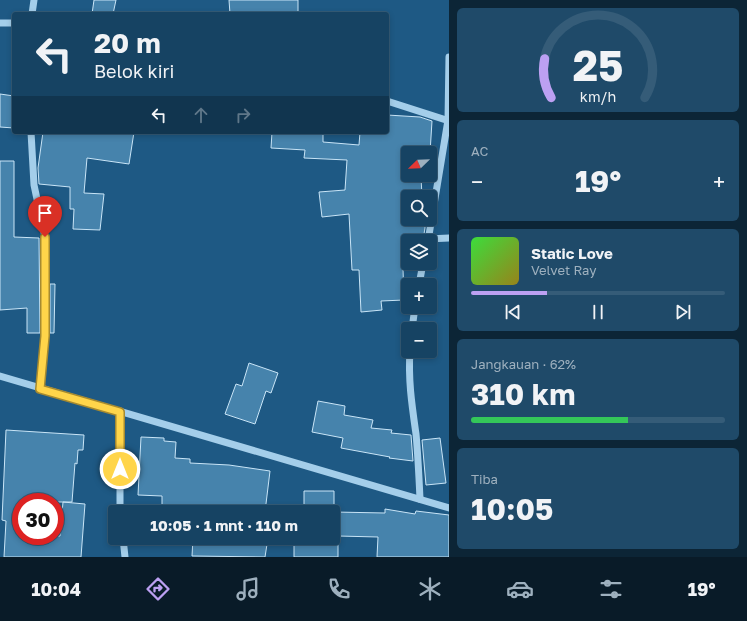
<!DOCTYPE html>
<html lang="id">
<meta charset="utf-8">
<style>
body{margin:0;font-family:"Golos Text",sans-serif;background:#1f4a69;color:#f1f3f6;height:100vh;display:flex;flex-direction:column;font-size:15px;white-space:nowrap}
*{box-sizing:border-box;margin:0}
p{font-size:13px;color:#9eb0be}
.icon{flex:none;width:22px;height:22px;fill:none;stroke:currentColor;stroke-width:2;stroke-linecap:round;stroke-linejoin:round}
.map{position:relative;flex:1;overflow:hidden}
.panel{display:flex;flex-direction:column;gap:8px;padding:8px;background:#0c2536;width:298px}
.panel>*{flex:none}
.hud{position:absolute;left:12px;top:12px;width:377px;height:122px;border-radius:4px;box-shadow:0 2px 6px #0003,0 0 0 1px #355c78;background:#164363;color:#f1f3f6;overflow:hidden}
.needle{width:26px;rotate:247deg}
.buttons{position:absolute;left:401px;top:146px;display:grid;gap:8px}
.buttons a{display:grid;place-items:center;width:36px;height:36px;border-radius:4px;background:#164363;box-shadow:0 2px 6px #0003,0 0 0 1px #355c78;font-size:20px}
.speed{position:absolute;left:12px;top:493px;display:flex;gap:8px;font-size:20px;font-weight:700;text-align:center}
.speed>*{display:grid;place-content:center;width:52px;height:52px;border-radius:50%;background:#164363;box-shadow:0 2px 6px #0003,0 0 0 1px #355c78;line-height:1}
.speed .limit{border:6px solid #d22;background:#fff;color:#111}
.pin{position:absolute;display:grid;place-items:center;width:34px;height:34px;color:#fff;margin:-41px -17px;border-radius:50% 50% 50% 0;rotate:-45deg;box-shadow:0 0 4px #0007}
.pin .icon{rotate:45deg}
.me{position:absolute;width:44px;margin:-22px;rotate:0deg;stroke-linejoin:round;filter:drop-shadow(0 0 3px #0008)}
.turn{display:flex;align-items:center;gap:14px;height:84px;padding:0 16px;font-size:18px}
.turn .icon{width:52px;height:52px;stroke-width:2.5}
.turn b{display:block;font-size:28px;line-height:34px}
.lanes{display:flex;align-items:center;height:38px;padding:0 16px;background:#0003;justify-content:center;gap:20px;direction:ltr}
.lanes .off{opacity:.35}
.big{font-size:30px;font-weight:700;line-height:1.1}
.panel .tile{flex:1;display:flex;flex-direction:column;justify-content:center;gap:6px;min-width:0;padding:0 14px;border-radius:6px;background:#1f4a69}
.panel .dial{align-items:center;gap:0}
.dial svg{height:104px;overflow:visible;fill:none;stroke:#355c78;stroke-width:7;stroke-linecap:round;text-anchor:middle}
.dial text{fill:#f1f3f6;stroke:none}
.song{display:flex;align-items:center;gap:12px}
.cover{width:48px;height:48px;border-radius:6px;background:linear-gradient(135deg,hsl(120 70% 55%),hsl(50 70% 35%))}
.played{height:4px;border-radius:2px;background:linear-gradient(90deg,#bca0f2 30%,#355c78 30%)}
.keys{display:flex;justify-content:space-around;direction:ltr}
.heat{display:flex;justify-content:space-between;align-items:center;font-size:22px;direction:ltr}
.charge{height:6px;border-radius:3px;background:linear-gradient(90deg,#34c759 62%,#355c78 0)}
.trip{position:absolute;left:108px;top:505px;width:232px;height:40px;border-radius:4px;background:#164363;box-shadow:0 2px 6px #0003,0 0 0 1px #355c78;font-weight:700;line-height:40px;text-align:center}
.dock{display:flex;height:64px;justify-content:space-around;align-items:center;background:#091b28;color:#9eb0be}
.dock .icon{width:28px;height:28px}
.dock .selected{color:#bca0f2}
.dock b{font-size:18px;color:#f1f3f6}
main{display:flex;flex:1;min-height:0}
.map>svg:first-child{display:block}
.building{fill:#4683ac;stroke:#c9e5f7}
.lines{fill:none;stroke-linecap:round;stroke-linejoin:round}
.minor{stroke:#a4ceea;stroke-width:7}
.route-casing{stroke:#a68a30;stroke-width:10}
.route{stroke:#ffd54a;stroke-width:7}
</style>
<main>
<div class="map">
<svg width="449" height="557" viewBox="0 0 449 557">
<rect width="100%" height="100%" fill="#1e5984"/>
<g class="building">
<path d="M94,0H116L113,14H92Z"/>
<path d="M229,0H298V14H230Z"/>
<path d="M0,94L14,96V128L0,127Z"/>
<path d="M387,115L420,117L432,121L430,153H408V175H429L428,177L421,176L422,197H408V219H425V228L423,240L408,241V263H418L417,268L403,269L404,300L381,301L382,310L361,312L359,270H352L349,214L322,217L319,192L345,190L347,160L304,158L305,150L271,148L272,132H323V142L359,145L360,132H387Z"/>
<path d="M43,132H134L129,164L87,158L84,193L104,194L100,230L73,229L74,209H70V187L39,184L38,168Z"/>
<path d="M0,161H14V237L39,238L40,333H27V308L0,310Z"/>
<path d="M50,284H55L54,333H50Z"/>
<path d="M249,363L278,373L271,393L266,391L255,424L225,414L236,384L242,386Z"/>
<path d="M318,401L345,406L344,415L373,420L371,428L392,430L391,433L411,435L413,461L389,458L390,457L341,448L343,438L312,432Z"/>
<path d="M6,430L84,435L83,450H78L77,464L75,463L72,502H21V536H60L63,502L85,504L81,557H4L6,521L2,520Z"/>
<path d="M141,437L164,438V441L176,442L175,458L190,459V463L229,465L270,471L265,512L189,510V512H162V496L138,495Z"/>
<path d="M440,438L446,483L426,485L422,440Z"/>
<path d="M304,491H334V512L385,513V509L415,514L416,511L449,515V557H377L378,537L338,536V557H294V538H333V512H304Z"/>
<path d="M193,538H268L265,557L192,556Z"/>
</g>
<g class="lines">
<g class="minor">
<path d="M32,14L34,0"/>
<path d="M0,23H14"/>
<path d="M387,101L449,121"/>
<path d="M31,132L34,185L45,237V336L40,389"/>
<path d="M428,239L449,238"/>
<path d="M428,241L448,120L449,57"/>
<path d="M419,285L423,263"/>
<path d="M412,329L415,307"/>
<path d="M410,351C408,380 412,406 416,434C418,455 419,477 420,499"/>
<path d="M0,376L449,508"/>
<path d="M120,411V512"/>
<path d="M123,538L125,557"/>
</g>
</g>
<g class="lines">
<g class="route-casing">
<path id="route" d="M45,237V336L40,389L120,412V469"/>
</g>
<use href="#route" class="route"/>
</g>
</svg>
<div class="buttons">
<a><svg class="needle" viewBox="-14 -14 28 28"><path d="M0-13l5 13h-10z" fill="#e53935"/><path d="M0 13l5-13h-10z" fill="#9eb0be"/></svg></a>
<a><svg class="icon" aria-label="search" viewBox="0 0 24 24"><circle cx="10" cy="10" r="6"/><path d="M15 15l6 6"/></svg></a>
<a><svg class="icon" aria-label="layers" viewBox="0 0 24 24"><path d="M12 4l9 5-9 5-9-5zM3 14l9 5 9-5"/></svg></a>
<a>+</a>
<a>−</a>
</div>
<div class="speed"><div class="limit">30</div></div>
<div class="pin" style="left:45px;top:237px;background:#d93025"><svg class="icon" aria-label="arrive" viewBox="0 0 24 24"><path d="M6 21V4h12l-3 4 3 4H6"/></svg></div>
<svg class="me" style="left:120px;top:469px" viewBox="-20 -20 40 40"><circle r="17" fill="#ffd54a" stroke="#fff" stroke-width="3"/><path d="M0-11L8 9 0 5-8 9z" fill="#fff"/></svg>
<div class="trip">10:05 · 1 mnt · 110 m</div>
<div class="hud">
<div class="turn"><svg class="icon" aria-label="left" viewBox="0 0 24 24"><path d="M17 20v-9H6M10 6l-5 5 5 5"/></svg><div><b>20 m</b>Belok kiri</div></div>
<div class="lanes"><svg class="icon" aria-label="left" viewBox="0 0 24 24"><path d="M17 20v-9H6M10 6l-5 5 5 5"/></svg><svg class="icon off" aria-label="ahead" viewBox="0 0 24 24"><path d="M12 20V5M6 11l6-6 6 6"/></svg><svg class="icon off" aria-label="right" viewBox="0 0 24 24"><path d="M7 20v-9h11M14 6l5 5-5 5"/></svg></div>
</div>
</div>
<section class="panel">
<div class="tile dial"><svg viewBox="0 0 100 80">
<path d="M14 69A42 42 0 1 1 86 69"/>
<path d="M14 69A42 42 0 0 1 9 39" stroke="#bca0f2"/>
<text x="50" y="56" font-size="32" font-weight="700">25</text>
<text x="50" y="72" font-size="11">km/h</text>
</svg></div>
<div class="tile"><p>AC</p>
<div class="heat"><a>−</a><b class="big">19°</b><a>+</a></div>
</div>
<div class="tile">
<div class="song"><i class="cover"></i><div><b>Static Love</b><p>Velvet Ray</p></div></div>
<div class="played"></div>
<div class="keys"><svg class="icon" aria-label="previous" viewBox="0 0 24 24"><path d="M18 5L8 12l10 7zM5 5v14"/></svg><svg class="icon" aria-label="pause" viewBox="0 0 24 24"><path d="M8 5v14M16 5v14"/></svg><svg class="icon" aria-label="next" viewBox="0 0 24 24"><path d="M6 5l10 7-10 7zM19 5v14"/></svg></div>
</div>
<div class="tile"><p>Jangkauan · 62%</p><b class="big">310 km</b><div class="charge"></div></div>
<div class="tile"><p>Tiba</p><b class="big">10:05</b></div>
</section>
</main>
<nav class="dock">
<b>10:04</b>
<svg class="icon selected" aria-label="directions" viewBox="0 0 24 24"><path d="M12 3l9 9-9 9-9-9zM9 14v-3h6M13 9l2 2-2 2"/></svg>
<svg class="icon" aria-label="music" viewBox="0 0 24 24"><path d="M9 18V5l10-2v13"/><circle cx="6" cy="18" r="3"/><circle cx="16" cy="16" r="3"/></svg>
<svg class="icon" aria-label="phone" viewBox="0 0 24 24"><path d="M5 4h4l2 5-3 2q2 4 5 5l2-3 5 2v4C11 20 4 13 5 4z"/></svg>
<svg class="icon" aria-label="climate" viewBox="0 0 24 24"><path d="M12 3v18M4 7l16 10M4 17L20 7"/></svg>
<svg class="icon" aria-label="car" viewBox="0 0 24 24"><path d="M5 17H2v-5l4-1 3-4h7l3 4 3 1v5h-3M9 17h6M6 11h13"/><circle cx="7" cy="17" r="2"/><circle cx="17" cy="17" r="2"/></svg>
<svg class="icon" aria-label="filters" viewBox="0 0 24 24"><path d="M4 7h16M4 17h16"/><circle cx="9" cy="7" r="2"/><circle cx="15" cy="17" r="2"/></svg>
<b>19°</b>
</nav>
